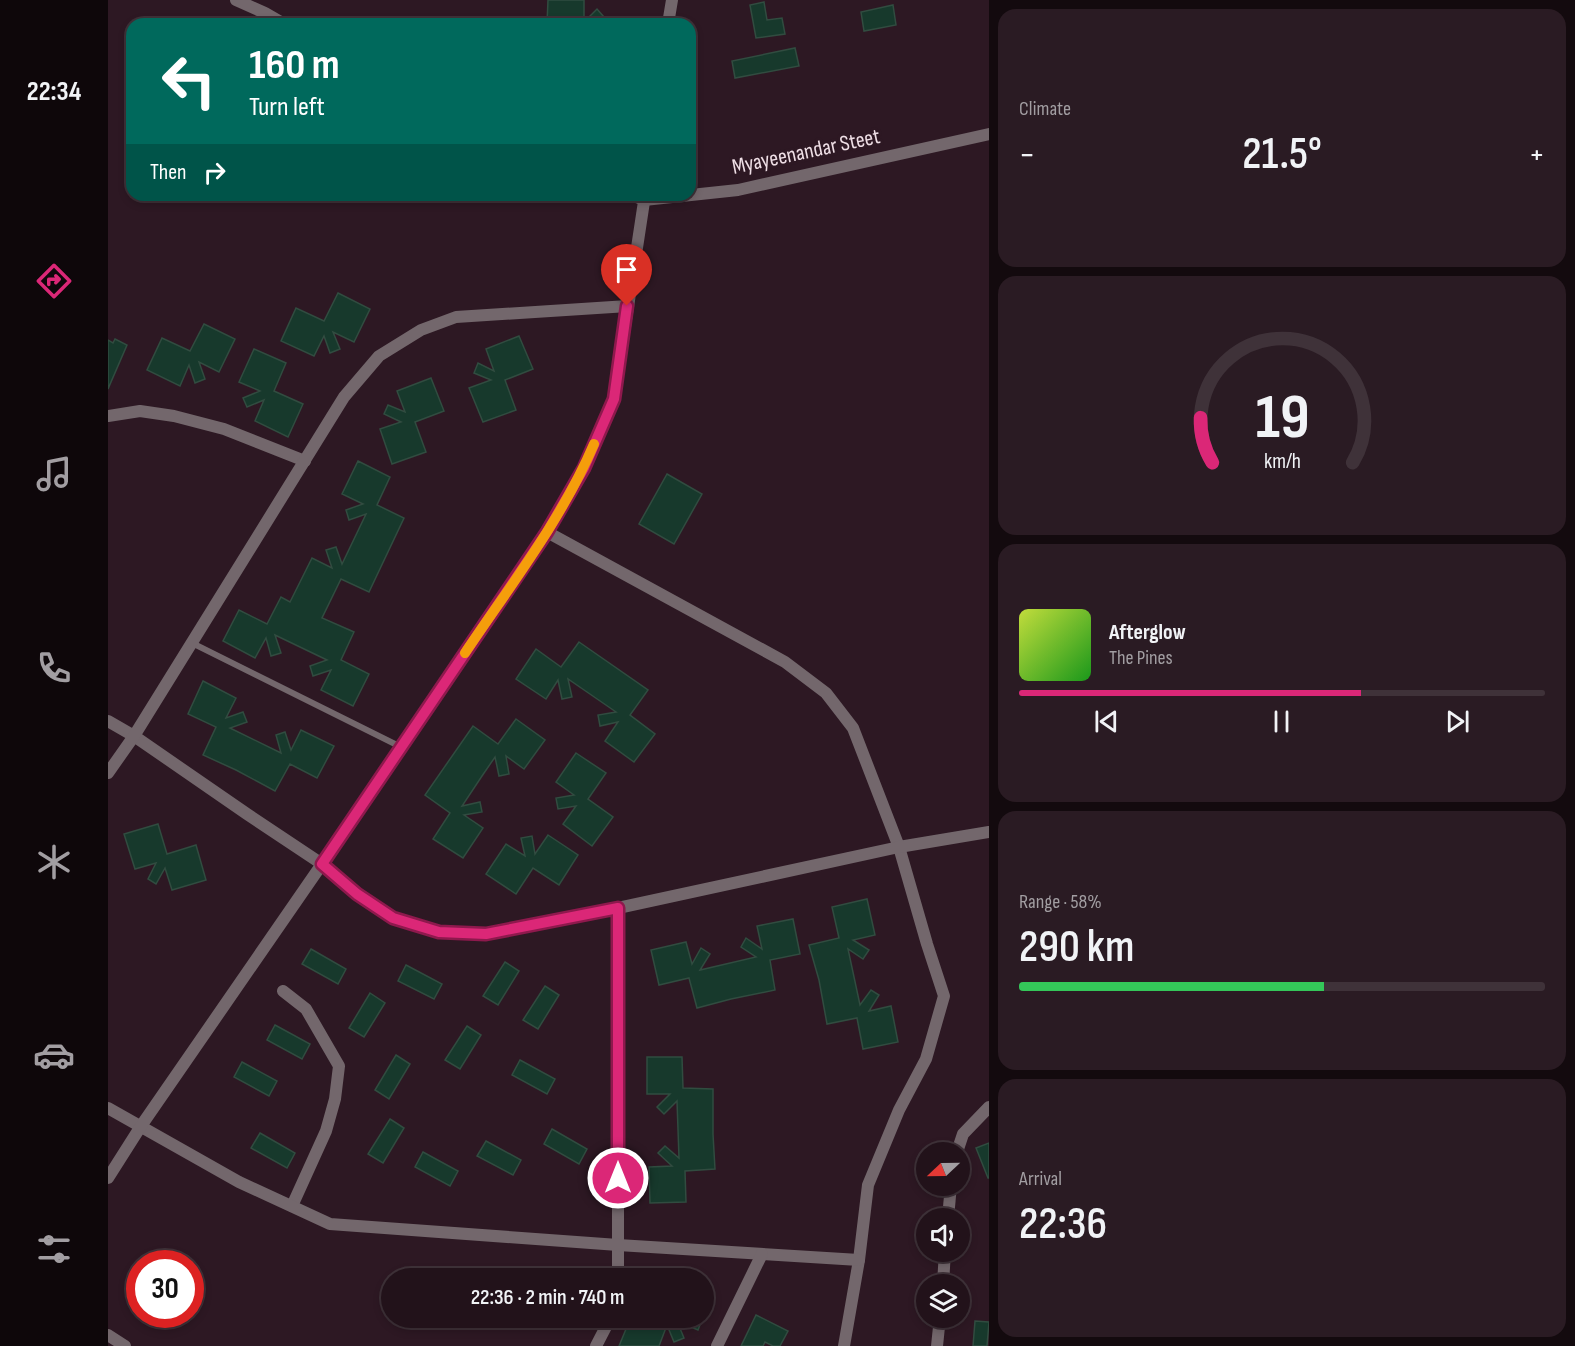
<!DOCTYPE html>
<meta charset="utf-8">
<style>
body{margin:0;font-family:"Sofia Sans Condensed",sans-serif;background:#2a1b23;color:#f1f3f6;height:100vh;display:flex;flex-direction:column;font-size:22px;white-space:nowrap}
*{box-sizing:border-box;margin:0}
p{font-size:20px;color:#a29ea2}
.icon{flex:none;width:33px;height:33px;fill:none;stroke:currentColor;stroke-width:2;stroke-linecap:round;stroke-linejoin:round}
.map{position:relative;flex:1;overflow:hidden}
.sheet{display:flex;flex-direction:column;gap:9px;padding:9px;background:#130a0e;width:586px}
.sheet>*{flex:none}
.top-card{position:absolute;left:18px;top:18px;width:570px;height:183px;border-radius:18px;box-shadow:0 3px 9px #0003,0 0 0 2px #3f3239;background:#00695c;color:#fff;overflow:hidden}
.needle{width:39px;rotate:248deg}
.buttons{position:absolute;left:808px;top:1142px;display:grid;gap:12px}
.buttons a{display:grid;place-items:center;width:54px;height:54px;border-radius:50%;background:#22121a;box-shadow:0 3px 9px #0003,0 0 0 2px #3f3239;font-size:30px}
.speed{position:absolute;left:18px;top:1250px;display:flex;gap:12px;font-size:30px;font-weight:700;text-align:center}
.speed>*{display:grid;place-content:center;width:78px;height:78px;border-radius:50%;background:#22121a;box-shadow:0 3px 9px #0003,0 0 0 2px #3f3239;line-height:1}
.speed .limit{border:9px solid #d22;background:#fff;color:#111}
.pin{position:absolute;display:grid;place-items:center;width:51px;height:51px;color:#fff;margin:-62px -26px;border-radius:50% 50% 50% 0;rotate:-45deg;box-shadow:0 0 6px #0007}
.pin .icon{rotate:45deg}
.me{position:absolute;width:66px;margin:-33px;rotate:0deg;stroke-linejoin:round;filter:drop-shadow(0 0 4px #0008)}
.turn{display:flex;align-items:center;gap:21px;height:126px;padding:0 24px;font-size:27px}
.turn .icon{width:78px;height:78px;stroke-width:2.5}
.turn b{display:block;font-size:42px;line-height:51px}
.then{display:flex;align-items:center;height:57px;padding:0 24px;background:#0003;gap:12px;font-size:22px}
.big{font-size:45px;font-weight:600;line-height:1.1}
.sheet .widget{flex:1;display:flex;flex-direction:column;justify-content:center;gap:9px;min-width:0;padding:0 21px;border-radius:18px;background:#2a1b23}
.sheet .dial{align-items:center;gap:0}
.dial svg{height:156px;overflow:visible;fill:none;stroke:#3f3239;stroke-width:7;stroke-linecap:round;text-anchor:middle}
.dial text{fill:#f1f3f6;stroke:none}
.song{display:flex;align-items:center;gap:18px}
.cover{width:72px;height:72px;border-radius:9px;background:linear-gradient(135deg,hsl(70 70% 55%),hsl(120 70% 35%))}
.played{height:6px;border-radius:3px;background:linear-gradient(90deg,#db2777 65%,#3f3239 65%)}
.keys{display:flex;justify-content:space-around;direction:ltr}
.heat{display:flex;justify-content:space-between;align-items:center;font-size:33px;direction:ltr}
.charge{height:9px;border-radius:4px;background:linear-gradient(90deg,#34c759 58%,#3f3239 0)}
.trip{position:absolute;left:273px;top:1268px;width:333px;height:60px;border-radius:30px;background:#22121a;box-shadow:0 3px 9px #0003,0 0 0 2px #3f3239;font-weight:600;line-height:60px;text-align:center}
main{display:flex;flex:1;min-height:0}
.menu{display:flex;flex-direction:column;width:108px;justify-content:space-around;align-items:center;background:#0e070a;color:#a29ea2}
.menu .icon{width:42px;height:42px}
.menu .on{color:#db2777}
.menu b{font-size:27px;color:#f1f3f6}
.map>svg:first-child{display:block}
.building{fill:#17392c;stroke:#314c40;stroke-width:1.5}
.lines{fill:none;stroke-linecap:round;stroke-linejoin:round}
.lane{stroke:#73676c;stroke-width:6}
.street{stroke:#73676c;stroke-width:12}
.route-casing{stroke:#8e194d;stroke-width:15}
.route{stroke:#db2777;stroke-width:10}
.slow{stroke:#f59e0b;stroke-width:10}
.labels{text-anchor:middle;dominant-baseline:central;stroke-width:6;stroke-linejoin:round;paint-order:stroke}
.street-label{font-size:22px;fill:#efdfe6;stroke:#2d1823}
</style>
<main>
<nav class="menu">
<b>22:34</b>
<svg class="icon on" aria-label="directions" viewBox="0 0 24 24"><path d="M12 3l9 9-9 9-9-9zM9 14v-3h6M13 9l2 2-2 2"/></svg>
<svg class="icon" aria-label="music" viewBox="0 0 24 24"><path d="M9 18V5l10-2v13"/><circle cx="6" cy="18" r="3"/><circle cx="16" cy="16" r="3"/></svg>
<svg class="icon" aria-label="phone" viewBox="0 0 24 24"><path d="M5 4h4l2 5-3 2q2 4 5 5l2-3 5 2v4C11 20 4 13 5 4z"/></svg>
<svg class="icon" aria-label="climate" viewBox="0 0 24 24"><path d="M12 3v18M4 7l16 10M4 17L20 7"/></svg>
<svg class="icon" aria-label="car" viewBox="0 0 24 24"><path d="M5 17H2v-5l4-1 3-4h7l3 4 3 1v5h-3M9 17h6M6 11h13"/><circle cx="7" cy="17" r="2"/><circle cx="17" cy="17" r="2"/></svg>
<svg class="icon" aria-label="filters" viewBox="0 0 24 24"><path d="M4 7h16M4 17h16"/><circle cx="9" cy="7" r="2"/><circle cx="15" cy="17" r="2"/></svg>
</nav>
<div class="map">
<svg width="881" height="1346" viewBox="0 0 881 1346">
<rect width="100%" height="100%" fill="#2d1823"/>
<g class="building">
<path d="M440,0H476V22L489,9L496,17L488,24H439Z"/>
<path d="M656,2L659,20L674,18L677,34L648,38L642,5Z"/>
<path d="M785,5L788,25L756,31L753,12Z"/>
<path d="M687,48L691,66L627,78L624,61Z"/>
<path d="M230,293L262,309L246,342L225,332L232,349L222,353L216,336L206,356L173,341L188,308L216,321Z"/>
<path d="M96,324L127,339L111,372L91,362L97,379L87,383L81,365L72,386L39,370L54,338L82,351Z"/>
<path d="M411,336L425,369L397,380L408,410L375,422L361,388L383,380L366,373L370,363L386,371L378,349Z"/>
<path d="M7,339L19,345L0,389V340L5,343Z"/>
<path d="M146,349L178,363L166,391L195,404L180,437L147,421L156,400L139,407L135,398L152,391L131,382Z"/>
<path d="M323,378L336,411L307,422L318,452L284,464L272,429L293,422L276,414L280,405L297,412L289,391Z"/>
<path d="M250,461L282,477L269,505L296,518L261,592L233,579L214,618L246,632L233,660L261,674L245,706L213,690L223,670L205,676L202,666L219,660L167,635L173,653L163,656L158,638L147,658L115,641L131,610L159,624L173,597L182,602L204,558L224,568L218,550L228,547L234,564L258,514L241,520L238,510L255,504L234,494Z"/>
<path d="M559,474L594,494L566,544L531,524Z"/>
<path d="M471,642L540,690L522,715L547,734L526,762L497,741L510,722L492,726L490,715L508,712L479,692L460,679L464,697L454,699L450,680L438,699L408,679L428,649L453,667Z"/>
<path d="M95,681L128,698L118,718L135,712L139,722L122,728L173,753L168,735L177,732L183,750L193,730L226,746L209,778L182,764L167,791L128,770L95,755L108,727L80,714Z"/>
<path d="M408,719L437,740L416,769L398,756L401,774L391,776L387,757L374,776L354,806L372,802L374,812L356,815L375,828L355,858L325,839L342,813L317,795L365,726L390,744Z"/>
<path d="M468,753L498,773L480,799L505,817L484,846L455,824L468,806L450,809L448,798L466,795L448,782Z"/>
<path d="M50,824L59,854L88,845L98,880L64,890L57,868L48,884L40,879L48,863L27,869L16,834Z"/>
<path d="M440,835L470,855L451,885L425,868L408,894L378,874L398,844L417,856L413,838L424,836L427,854Z"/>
<path d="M759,899L767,935L745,940L761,950L755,959L740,949L752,1005L763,990L771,995L761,1011L783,1006L790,1042L755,1049L749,1018L719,1024L711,980L701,945L731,938L724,907Z"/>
<path d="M685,919L692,954L662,960L667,990L623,999L589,1008L581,978L551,985L543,950L578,942L584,964L593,948L602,954L592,970L648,957L633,947L638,938L654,949L649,926Z"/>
<path d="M203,949L238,969L230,984L194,964Z"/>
<path d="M397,962L411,971L390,1005L375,996Z"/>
<path d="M298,965L334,984L326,999L290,981Z"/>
<path d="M437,986L451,995L430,1029L415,1020Z"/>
<path d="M262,993L277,1003L256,1037L241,1028Z"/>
<path d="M167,1025L202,1044L194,1059L159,1040Z"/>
<path d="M359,1026L373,1035L352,1069L337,1060Z"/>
<path d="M288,1055L302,1064L281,1099L267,1090Z"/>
<path d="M539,1057H574L575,1088L605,1089V1134L607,1169L577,1171L578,1202L542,1203L541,1167L564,1166L550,1153L557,1146L571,1158L569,1101L556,1114L549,1107L562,1094H539Z"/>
<path d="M412,1060L447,1079L439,1094L404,1075Z"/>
<path d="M134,1062L169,1081L161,1096L126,1077Z"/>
<path d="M282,1119L296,1128L275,1163L260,1154Z"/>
<path d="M444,1129L479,1149L471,1164L436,1144Z"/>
<path d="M152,1133L187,1153L179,1168L143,1148Z"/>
<path d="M378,1141L413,1160L405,1175L369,1156Z"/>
<path d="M881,1143V1178H880L868,1148Z"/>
<path d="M315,1152L350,1171L342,1186L307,1167Z"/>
<path d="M648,1315L680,1331L672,1346H665L657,1342L655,1346H633Z"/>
<path d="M523,1317H595L590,1330L569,1321L576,1338L566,1342L559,1325L551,1346H511Z"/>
<path d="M867,1321L881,1322L879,1346H865Z"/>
</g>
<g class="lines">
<path class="lane" d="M84,643L293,747"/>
<g class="street">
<path d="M128,0L157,13L176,24"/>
<path d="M560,24L564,0"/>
<path d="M523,195L536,200L630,190L881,134"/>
<path d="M0,416L32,411L66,416L116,429L197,461"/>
<path d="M439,532L677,662L718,693L745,728L791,847L819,944L836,996L818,1059L791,1110L760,1185L751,1260L736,1346"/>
<path d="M0,721L26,736L139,814L214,864L249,894L285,918L331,931L378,934L510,908L791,847L881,832"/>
<path d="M0,773L26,736L236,397L271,356L313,330L348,317L520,306"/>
<path d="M510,908V1278"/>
<path d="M175,991L198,1009L231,1066L227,1099L218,1131L184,1206"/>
<path d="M0,1108L131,1182L222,1224L510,1245L751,1260"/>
<path d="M849,1152L855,1134L881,1107"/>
<path d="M0,1178L33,1126L214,864L439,532L476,468L506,399L537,195"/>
<path d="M840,1218L843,1185"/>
<path d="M835,1284L837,1251"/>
<path d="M0,1335L17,1346"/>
<path d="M488,1346L503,1317"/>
<path d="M609,1346L654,1254"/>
<path d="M829,1346L832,1317"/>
</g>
</g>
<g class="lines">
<g class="route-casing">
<path id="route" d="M510,1178V908L378,934L331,932L285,918L249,894L214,864L439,532L476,468L506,399L519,306"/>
</g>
<use href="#route" class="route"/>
<path class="slow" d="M357,653C402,586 454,519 486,444"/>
</g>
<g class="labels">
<g class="street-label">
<text transform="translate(698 152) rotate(-12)">Myayeenandar Steet</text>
</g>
</g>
</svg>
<div class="buttons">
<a><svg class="needle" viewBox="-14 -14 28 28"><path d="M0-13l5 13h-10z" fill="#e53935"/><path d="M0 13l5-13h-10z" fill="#a29ea2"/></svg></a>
<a><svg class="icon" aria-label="sound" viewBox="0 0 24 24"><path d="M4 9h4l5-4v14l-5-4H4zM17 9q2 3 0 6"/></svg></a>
<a><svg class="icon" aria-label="layers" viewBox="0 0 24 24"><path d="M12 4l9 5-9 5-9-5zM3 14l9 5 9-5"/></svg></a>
</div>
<div class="speed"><div class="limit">30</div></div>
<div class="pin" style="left:519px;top:306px;background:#d93025"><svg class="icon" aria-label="arrive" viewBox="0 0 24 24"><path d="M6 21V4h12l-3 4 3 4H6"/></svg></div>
<svg class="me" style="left:510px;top:1178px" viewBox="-20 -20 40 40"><circle r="17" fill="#db2777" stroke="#fff" stroke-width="3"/><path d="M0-11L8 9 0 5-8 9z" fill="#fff"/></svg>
<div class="trip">22:36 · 2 min · 740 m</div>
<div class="top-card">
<div class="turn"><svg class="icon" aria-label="left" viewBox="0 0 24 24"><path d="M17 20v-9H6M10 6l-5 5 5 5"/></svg><div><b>160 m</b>Turn left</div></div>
<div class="then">Then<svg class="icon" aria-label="right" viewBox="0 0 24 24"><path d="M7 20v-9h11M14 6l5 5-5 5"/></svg></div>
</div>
</div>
<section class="sheet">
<div class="widget"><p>Climate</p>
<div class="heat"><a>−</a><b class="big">21.5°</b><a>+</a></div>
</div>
<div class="widget dial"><svg viewBox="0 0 100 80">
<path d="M14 69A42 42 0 1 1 86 69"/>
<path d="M14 69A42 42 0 0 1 8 46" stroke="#db2777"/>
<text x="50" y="56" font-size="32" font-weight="700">19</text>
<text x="50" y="72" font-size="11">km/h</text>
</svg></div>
<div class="widget">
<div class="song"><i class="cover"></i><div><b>Afterglow</b><p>The Pines</p></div></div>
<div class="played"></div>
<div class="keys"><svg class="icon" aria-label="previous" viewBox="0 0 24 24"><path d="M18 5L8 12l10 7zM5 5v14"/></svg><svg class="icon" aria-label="pause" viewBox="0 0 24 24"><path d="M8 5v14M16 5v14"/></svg><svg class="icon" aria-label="next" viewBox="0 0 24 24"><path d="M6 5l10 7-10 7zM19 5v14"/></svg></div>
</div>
<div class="widget"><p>Range · 58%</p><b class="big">290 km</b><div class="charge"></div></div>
<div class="widget"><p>Arrival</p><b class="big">22:36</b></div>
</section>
</main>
